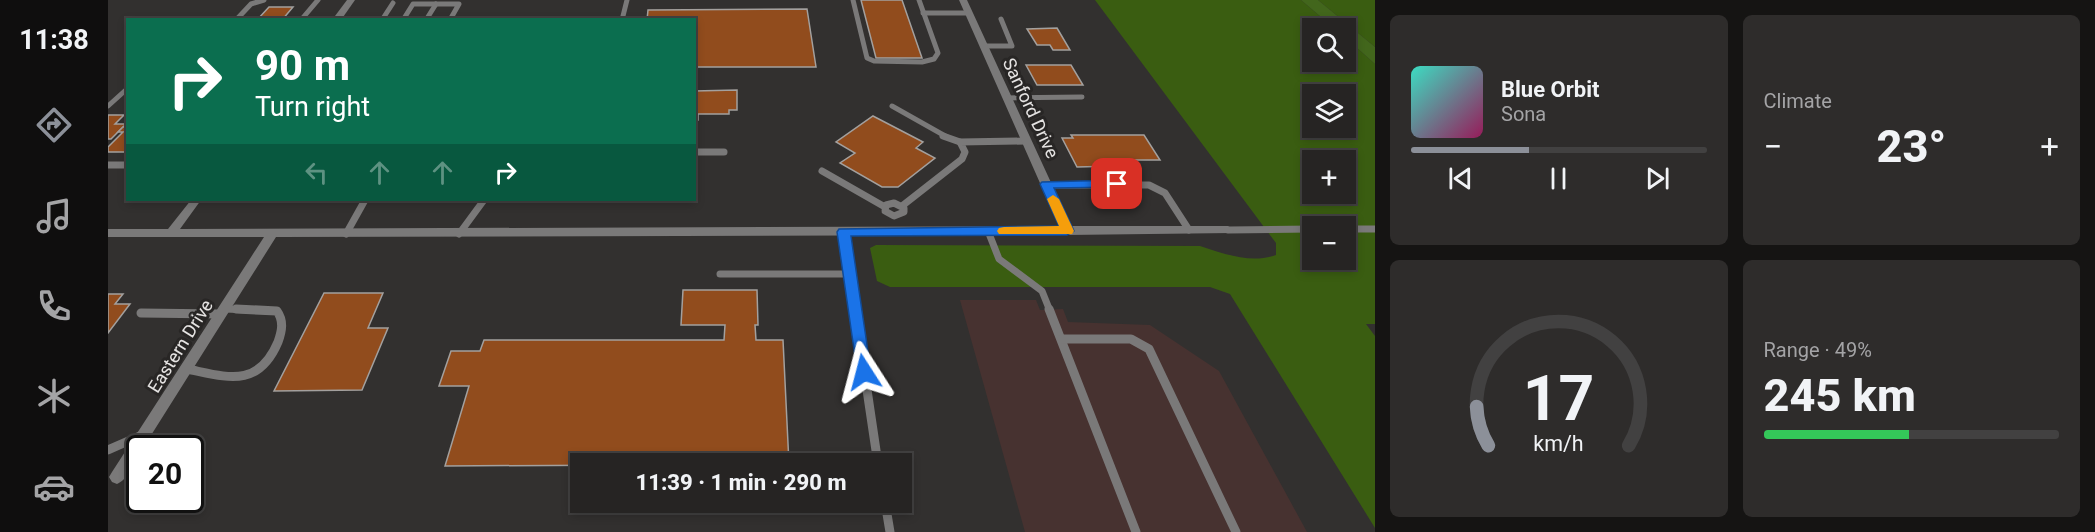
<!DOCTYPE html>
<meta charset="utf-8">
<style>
body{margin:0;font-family:Roboto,sans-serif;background:#2e2c2b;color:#f1f3f6;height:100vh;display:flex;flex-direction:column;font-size:22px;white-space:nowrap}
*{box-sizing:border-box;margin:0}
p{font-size:20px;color:#a4a4a6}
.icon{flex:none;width:33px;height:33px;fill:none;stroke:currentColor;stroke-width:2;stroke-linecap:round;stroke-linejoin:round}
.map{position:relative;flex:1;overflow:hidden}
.drawer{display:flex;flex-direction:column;gap:15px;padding:15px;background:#151413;width:720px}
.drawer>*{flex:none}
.hud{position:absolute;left:18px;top:18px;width:570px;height:183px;border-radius:0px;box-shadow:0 3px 9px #0003,0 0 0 2px #424141;background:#0b6e4f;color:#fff;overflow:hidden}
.fabs{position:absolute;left:1194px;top:18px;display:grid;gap:12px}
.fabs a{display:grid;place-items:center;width:54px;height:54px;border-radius:0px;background:#262423;box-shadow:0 3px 9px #0003,0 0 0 2px #424141;font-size:30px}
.speed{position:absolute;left:18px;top:435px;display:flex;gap:12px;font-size:30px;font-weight:700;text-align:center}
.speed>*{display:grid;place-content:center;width:78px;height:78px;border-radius:50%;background:#262423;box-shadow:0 3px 9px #0003,0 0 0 2px #424141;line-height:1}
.speed .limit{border:3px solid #111;border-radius:9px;background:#fff;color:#111}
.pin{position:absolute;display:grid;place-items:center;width:51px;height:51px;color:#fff;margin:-26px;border-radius:12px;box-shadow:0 3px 9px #0006}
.me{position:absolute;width:66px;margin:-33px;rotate:351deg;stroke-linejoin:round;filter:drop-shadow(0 0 4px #0008)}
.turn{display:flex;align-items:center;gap:21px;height:126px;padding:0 30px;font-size:27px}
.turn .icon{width:78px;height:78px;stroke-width:2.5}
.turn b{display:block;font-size:42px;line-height:51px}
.lanes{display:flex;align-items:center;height:57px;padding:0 30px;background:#0003;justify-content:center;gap:30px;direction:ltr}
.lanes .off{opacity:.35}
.big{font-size:45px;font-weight:800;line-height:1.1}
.drawer .tile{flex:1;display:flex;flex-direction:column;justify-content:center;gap:9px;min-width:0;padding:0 21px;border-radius:9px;background:#2e2c2b}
.drawer .dial{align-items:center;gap:0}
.dial svg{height:156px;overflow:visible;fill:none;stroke:#424141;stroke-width:7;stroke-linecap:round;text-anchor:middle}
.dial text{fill:#f1f3f6;stroke:none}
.song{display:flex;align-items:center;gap:18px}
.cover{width:72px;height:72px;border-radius:9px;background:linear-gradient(135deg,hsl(170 70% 55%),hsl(330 70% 35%))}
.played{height:6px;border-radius:3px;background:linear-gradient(90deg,#8c9099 40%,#424141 40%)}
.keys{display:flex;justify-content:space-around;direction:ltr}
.heat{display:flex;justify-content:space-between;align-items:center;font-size:33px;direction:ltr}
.charge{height:9px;border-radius:4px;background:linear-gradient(90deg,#34c759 49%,#424141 0)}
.drawer .tiles{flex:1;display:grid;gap:15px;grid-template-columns:repeat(2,1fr)}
.trip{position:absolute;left:462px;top:453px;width:342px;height:60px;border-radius:0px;background:#262423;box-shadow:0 3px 9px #0003,0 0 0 2px #424141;font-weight:800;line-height:60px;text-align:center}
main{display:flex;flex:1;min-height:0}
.menu{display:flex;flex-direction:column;width:108px;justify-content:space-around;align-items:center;background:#0f0e0e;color:#a4a4a6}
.menu .icon{width:42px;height:42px}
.menu .on{color:#8c9099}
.menu b{font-size:27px;color:#f1f3f6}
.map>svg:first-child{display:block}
.industrial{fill:#473230}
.green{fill:#3a5d11;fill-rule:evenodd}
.forest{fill:#42661c}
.building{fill:#914c1d;stroke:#a3a09e;stroke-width:1.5}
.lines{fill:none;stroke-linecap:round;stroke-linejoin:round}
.service-far2{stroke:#7a7979;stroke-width:5}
.service-far1{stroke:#7a7979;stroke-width:7}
.service{stroke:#7a7979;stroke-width:9}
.minor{fill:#7a7979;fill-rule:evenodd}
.route{fill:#1a73e8;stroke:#114b97;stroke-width:1.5}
.slow{fill:#f59e0b}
.labels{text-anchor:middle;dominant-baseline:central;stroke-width:6;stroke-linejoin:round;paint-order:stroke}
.street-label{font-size:18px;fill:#e5e3e2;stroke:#282625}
</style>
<main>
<nav class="menu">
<b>11:38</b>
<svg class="icon on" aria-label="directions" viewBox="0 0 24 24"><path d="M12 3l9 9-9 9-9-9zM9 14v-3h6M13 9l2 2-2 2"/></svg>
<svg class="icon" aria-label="music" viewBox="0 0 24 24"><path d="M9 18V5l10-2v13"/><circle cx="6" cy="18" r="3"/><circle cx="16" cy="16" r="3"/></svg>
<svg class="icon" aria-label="phone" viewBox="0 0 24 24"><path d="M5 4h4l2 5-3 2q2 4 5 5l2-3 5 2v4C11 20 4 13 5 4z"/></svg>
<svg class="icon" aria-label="climate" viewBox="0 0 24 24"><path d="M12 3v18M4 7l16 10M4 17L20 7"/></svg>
<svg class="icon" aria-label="car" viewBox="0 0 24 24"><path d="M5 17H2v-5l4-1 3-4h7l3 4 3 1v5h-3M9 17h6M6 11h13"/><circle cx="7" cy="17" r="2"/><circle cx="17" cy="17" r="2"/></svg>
</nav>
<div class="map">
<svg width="1267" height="532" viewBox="0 0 1267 532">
<rect width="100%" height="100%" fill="#32302f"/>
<path class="industrial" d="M852,300H928L932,310L955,309L960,322L1042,325L1111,371L1199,532H917Z"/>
<g class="green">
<path d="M987,0H1193L1226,28H1204V62H1238V38L1267,64V324H1258L1267,336V528L1122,294L1102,287H782L769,281L762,248L768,245L1092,246C1117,254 1143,264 1168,255V243ZM1204,94H1238V128H1204ZM1204,160H1238V194H1204ZM1204,226H1238V260H1204Z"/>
<path d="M1210,0H1267V47Z"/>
</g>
<path class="forest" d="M1193,0H1210L1267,47V64L1238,38V28H1226Z"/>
<g class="building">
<path d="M753,0H794L814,58H768Z"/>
<path d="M161,7H185L174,20H149Z"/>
<path d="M699,9L708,67H586V20H539L540,10Z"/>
<path d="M949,28L962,50H945L942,45H929L919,29Z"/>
<path d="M918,65H963L975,85H929Z"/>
<path d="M629,90V110H621V114H590V120H586V91Z"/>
<path d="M0,115H16L7,124H18L3,139H0Z"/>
<path d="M765,116L815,142L808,148L827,158L790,187H774L732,163L747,153L728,142Z"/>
<path d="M15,127H20V152H0V147L15,132H10Z"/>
<path d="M963,135H1036L1052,160H1005L1009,166L969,167L954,138H965Z"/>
<path d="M575,290H649L650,325H647L648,340H675L681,464L337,466L361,386H331L343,351H372L376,340H616L617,325H573Z"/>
<path d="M216,293H275L260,328H280L254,390L166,391Z"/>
<path d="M0,294H15L7,304H22L0,333Z"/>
</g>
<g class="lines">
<g class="service-far2">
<path d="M745,0L759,58L766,61L814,62L826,59L830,53L811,0"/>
<path d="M815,13H861"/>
<path d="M128,20L143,4L156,0"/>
<path d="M193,20L210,0"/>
<path d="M274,20L285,3"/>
<path d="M295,20L305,4H351L343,18L338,20"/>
<path d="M318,20L328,4"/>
<path d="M514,20L519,0"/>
<path d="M875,46H904L893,19"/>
<path d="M898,98L974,97"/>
<path d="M0,106L20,88"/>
<path d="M784,106L839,137"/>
</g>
<g class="service-far1">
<path d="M835,136L852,142"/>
<path d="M586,152H616"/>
<path d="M0,165H20"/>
<path d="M714,171L777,207"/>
<path d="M938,185H1041L1057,193L1081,230"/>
<path d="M786,203L796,208V212L786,216L777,211L778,205Z"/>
<path d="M794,206L854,159L857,152L852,142L918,141"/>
<path d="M1238,229H1267"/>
<path d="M1120,230L1204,229"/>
<path d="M880,231L891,259L934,291L942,311"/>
<path d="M736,232L748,311"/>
<path d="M238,234L257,200"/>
<path d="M351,234L376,200"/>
<path d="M612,274H741"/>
<path d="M117,309L167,311"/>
</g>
<g class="service">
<path d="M747,309L770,464"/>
<path d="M941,309L1028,532"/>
<path d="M33,313L113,314"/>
<path d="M954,339H1023L1041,349L1128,532"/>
<path d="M79,369C119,377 150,389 170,342C174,331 176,321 169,311L128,309"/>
<path d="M0,450L34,435"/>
<path d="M777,502L782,532"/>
</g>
<g class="minor">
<path d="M239,0H247L233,20H224Z"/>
<path d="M851,0H859L963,226H1120L1126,230L1124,233L959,235L168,237L35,448H32C32,459 19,480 9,484L4,482L1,477L4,472L156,237H0V229H60L83,200H93L72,229L951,226Z"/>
</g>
</g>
<path class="route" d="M1009,180L1013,181V187L946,188L966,231L959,235L743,236L763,372L761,377L756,379L750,377L729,232L731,229L951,226L932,184L934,182Z"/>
<path class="slow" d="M945,195L951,199L966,231L964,234H891L889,231L891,228L896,227L951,226L939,199Z"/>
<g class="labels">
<g class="street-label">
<text transform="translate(923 108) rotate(65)">Sanford Drive</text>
<text transform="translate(72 346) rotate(-58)">Eastern Drive</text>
</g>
</g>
</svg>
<div class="fabs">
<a><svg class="icon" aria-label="search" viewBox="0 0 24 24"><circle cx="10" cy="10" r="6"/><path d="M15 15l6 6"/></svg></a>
<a><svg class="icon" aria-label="layers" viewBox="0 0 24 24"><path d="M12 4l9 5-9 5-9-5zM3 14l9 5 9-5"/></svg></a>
<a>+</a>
<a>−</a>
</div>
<div class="speed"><div class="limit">20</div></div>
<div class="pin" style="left:1009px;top:184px;background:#d93025"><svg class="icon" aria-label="arrive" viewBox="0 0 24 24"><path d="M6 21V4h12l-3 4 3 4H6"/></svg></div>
<svg class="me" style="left:756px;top:372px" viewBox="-20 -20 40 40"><path d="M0-17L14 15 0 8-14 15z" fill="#1a73e8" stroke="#fff" stroke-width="4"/></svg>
<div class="trip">11:39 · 1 min · 290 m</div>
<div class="hud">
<div class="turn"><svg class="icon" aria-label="right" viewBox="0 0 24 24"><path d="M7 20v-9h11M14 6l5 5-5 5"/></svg><div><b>90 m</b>Turn right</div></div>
<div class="lanes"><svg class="icon off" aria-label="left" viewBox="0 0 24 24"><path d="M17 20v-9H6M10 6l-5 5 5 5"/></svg><svg class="icon off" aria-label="ahead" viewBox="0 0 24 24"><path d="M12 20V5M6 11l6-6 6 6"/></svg><svg class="icon off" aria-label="ahead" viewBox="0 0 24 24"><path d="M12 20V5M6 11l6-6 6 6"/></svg><svg class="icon" aria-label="right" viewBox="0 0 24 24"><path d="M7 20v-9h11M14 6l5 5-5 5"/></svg></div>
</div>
</div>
<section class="drawer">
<div class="tiles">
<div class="tile">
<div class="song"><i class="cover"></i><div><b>Blue Orbit</b><p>Sona</p></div></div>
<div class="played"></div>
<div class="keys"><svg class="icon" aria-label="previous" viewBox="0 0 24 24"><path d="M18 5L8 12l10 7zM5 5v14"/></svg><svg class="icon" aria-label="pause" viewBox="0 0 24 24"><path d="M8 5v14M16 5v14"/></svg><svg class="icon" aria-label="next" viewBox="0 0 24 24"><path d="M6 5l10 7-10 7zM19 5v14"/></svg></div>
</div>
<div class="tile"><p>Climate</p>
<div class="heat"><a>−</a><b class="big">23°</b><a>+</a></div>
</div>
<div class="tile dial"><svg viewBox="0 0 100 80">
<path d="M14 69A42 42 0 1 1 86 69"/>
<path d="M14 69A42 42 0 0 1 8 49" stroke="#8c9099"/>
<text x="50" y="56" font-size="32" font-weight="700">17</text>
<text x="50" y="72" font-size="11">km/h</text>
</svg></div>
<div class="tile"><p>Range · 49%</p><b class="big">245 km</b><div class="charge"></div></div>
</div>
</section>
</main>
